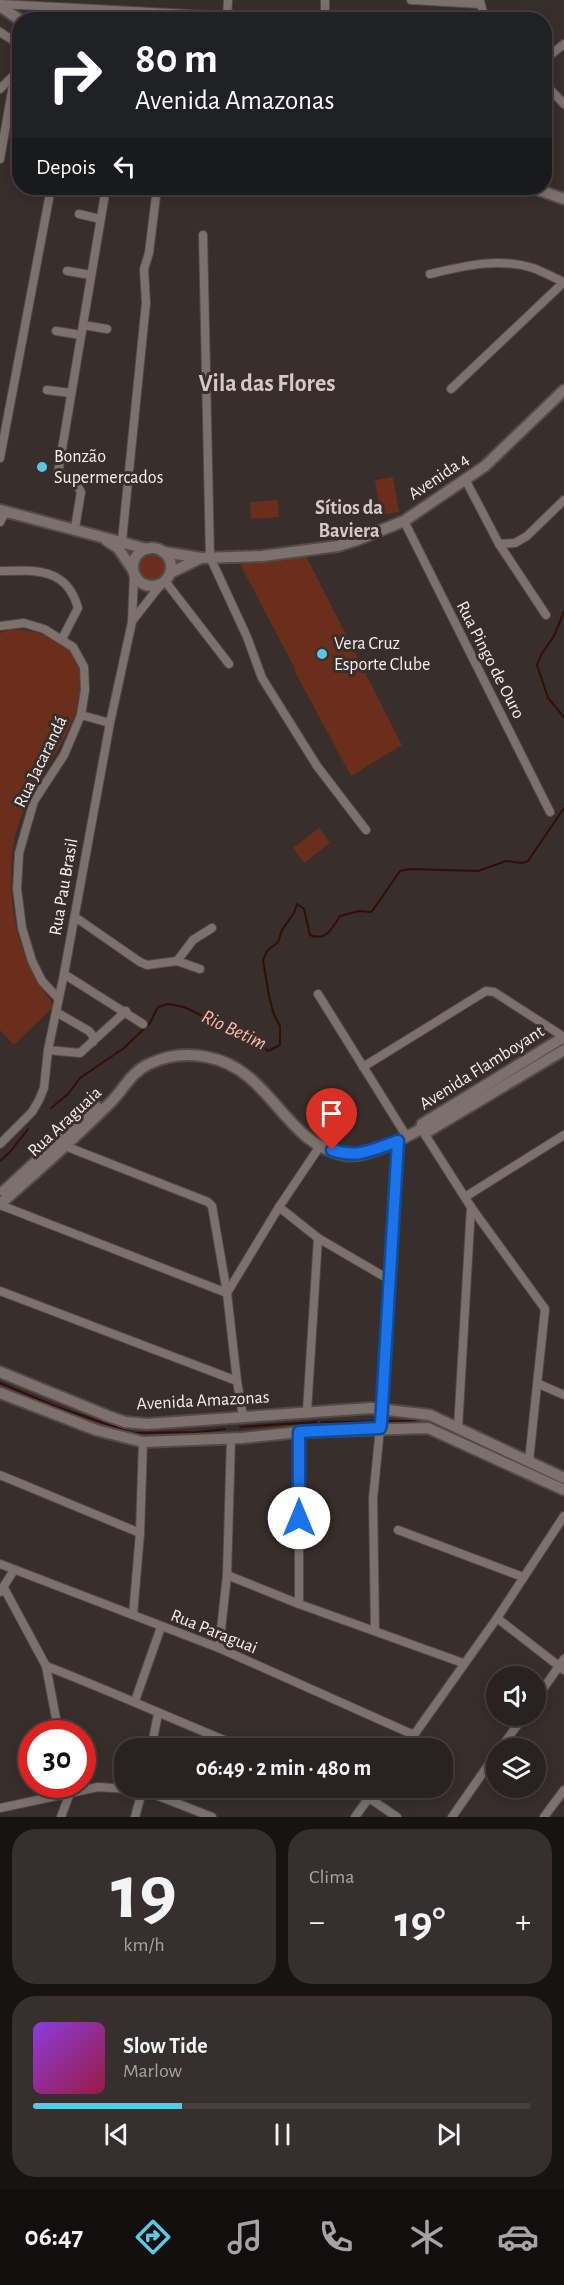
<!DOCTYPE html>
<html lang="pt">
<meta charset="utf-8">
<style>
body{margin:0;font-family:"Alegreya Sans",sans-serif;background:#362f2d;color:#f1f3f6;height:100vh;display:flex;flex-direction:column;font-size:22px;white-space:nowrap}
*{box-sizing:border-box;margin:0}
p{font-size:20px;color:#a5a4a5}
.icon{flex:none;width:33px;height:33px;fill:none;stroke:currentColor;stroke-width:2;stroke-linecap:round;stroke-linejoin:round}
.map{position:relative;height:1817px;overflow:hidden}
.side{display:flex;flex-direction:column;gap:12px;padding:12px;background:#171312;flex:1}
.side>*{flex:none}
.top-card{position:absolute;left:12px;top:12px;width:540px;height:183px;border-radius:24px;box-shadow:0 3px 15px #0003,0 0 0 2px #463f3e;background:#202124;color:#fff;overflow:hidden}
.fabs{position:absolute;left:486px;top:1666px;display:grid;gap:12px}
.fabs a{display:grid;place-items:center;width:60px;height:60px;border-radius:50%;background:#2a2220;box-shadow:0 3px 15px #0003,0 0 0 2px #463f3e;font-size:30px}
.speed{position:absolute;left:18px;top:1720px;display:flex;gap:12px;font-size:30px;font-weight:700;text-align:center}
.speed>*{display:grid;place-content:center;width:78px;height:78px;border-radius:50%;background:#2a2220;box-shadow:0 3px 15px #0003,0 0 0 2px #463f3e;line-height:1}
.speed .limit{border:9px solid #d22;background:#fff;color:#111}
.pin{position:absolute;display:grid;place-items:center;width:51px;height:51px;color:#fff;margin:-62px -26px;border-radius:50% 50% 50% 0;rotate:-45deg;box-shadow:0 0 6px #0007}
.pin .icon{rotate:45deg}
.me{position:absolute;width:66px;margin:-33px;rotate:0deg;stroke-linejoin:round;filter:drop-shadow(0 0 4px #0008)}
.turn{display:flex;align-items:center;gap:21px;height:126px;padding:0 24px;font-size:27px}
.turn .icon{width:78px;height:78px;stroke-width:2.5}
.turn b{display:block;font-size:42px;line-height:51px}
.then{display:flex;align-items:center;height:57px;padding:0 24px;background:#0003;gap:12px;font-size:22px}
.big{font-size:45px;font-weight:600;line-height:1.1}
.side .card{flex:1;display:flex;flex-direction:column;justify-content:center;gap:9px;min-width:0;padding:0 21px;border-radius:24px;background:#362f2d}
.side .dial{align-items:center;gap:0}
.dial b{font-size:78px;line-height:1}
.song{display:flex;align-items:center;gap:18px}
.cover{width:72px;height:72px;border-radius:9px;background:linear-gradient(135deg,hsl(270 70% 55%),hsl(340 70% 35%))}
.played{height:6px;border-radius:3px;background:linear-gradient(90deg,#5ac8e5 30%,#463f3e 30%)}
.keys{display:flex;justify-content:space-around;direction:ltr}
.heat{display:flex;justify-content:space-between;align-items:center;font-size:33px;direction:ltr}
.side .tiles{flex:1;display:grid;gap:12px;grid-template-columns:1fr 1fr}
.card:last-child{grid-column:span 2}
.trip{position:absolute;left:114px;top:1738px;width:339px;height:60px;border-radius:24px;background:#2a2220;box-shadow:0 3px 15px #0003,0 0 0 2px #463f3e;font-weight:600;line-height:60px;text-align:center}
.menu{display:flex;height:96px;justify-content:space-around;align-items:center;background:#110e0d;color:#a5a4a5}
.menu .icon{width:42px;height:42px}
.menu .current{color:#5ac8e5}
.menu b{font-size:27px;color:#f1f3f6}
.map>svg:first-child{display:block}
.green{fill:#6a2e1a}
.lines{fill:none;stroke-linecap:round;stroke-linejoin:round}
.stream{stroke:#340e03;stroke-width:2}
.street-casing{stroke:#534b48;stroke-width:10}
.secondary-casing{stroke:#534b48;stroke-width:14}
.street{stroke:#7d716e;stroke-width:8}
.secondary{stroke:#7d716e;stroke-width:10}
.route-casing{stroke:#114b97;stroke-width:15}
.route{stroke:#1a73e8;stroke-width:10}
.poi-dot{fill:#5ac8e5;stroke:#382e2b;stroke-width:2}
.labels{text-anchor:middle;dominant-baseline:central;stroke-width:6;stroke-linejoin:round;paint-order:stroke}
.poi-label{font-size:18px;fill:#f6efed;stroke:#382e2b;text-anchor:start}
.street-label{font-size:18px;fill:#f6efed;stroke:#382e2b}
.neighbourhood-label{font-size:20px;font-weight:bold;fill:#d6c9c5;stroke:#382e2b}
.water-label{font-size:20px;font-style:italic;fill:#fdb9a4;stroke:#382e2b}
.district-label{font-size:24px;font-weight:bold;fill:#d6c9c5;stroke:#382e2b}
</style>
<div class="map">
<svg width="564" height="1817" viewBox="0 0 564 1817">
<rect width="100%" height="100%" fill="#382e2b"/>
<g class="green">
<path d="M393,477L399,512L381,515L375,480Z"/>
<path d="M278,500L279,517L251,519L250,502Z"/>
<circle cx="152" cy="567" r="14"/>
<path d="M306,556L402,745L351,776L294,670L295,669L240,564Z"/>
<path d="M12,629C32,630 47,634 63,645C116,678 47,763 29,798C23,809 18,825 15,837C6,882 13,939 36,979C42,988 48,997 54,1006L14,1045L0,1030V633Z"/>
<path d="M319,828L330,843L304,863L293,848Z"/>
</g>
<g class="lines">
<g class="stream">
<path d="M564,612L554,636L541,655L537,665L548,698L564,717"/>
<path d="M51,1108L68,1094L80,1078L124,1048L150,1023L158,1007L168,1004L184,1007L259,1044L268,1051L280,1045V1026L274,1015L269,996L263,960L267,951L278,942L282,930L294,913L297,904L304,909L310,935C325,942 333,928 340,916L359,911L371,912L373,910L400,871L409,869L478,871L506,861L522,863L528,861L564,808"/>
<path d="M0,1161L10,1152L28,1129"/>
<path d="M0,1383L57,1407L133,1433L198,1432L225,1429"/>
<path d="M321,1422L418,1421L426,1424"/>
<path d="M240,1427L317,1422"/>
<path d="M440,1428L471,1440"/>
</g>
<g class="street-casing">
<g id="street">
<path d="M411,0L479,4"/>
<path d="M480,1L485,20"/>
<path d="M0,4L227,16L325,18"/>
<path d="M227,18L228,0"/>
<path d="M325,20V0"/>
<path d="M0,32L20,45"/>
<path d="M544,60L564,44"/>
<path d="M544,83L564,104"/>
<path d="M0,89L20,69"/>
<path d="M0,159L15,74"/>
<path d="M79,214L100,219"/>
<path d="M203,235L210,557L247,637L262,678L317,766L366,830"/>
<path d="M67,271L91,275"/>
<path d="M430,274C464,266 498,257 533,268C544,272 554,278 564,282"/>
<path d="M83,325L107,329"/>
<path d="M56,331L81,335"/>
<path d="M451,389L564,282"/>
<path d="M47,390L71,393"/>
<path d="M0,458L51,188"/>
<path d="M465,479L499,544L546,615"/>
<path d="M404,521L550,812"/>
<path d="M0,522L6,511"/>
<path d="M75,528L81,492L74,480L58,473L106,188"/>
<path d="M122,541L146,303L144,269L149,253L157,188"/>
<path d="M499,544L515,543L527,536L564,500"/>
<path d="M0,571C37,570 67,568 78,608L62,639"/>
<path d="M165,581L229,664"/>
<path d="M133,620L162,583"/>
<path d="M0,626L24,623L44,629L73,647L84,667L85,690L81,715L64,755L34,801L19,853L17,889L22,928L32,961L42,981L58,998"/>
<path d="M81,715L110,723"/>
<path d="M75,917L140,962L147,965L177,961L193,940L212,928"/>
<path d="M177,961L200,969"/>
<path d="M64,974L143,1024"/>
<path d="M318,994L407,1137"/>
<path d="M56,1012L89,1031L93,1036V1042"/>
<path d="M48,1050L80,1053L126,1011"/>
<path d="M363,1067L486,991L494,992L564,1037"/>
<path d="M422,1130L471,1207L545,1309L529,1461"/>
<path d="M0,1144L32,1112L39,1100L44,1088L48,1050L64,974L110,723L132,622L134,574"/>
<path d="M65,1146L208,1202L212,1206L227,1293L237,1381L243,1416"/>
<path d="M465,1197L564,1135"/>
<path d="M0,1205L227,1293L279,1207L320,1146"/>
<path d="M279,1207L318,1238L390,1280"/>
<path d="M0,1291L237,1381"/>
<path d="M539,1384L564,1395"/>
<path d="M382,1409L398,1141"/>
<path d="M307,1411L318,1238"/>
<path d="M458,1428L471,1207"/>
<path d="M0,1475L140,1533"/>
<path d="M398,1530L523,1577"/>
<path d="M0,1564L219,1648L414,1735"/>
<path d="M227,1575L299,1604L463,1663"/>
<path d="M4,1588L46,1666L59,1734"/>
<path d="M0,1592L14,1570"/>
<path d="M299,1604V1432"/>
<path d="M133,1615L140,1533L143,1442"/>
<path d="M497,1618L564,1670"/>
<path d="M375,1631L373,1499L380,1428"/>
<path d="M219,1648L227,1575L231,1438"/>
<path d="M46,1666C113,1692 179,1722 246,1749"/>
<path d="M536,1699L564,1659"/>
<path d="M135,1701L161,1627"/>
<path d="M151,1749L158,1714"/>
<path d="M404,1749L497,1618L564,1516"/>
<path d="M500,1749L524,1716"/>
<path d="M343,1788L369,1798L397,1817"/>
<path d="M0,1808L98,1787L143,1790L212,1817"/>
<path d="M61,1817L70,1793L69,1785"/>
<path d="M135,1817L143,1788"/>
<path d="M355,1817L376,1788"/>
<path d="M452,1817L496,1754"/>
<path d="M544,1817L564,1790"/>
</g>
</g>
<g class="secondary-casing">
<g id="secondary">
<path d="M0,6L20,20"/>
<path d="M533,188L564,199"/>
<path d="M0,510L147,549"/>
<path d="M106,540L118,548L133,570"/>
<circle cx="152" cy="567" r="19"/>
<path d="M163,552L201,558L262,556L338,546L357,540L404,521L485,466L564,390"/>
<path d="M170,573L201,558"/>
<path d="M564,1037L422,1124L421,1129L427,1132L564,1050"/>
<path d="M4,1191L96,1106"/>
<path d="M0,1204C38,1171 75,1138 111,1102C124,1089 131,1072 149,1064C168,1055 187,1053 207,1057C272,1069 283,1144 345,1155C367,1159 402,1139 421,1129"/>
<path d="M0,1372L108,1416L125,1422L147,1424L371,1408L430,1415L564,1478"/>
<path d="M0,1393L96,1430L143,1442L242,1438L299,1432L428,1428L564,1490"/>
</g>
</g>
<use href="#street" class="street"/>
<use href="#secondary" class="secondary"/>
</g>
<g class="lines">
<g class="route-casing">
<path id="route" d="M299,1518V1432L380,1428L381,1424L398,1141C374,1149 358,1159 332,1150"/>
</g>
<use href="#route" class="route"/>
</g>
<g class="poi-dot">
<circle cx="42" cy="467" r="6"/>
<circle cx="322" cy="654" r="6"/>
</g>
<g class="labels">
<g class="poi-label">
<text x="54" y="457">Bonzão<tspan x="54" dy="21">Supermercados</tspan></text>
<text x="334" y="644">Vera Cruz<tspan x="334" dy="21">Esporte Clube</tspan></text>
</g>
<g class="street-label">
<text transform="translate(439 477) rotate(-34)">Avenida 4</text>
<text transform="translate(490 660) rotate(63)">Rua Pingo de Ouro</text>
<text transform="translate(41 762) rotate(-64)">Rua Jacarandá</text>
<text transform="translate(64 887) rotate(-80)">Rua Pau Brasil</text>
<text transform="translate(482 1068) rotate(-32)">Avenida Flamboyant</text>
<text transform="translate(65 1122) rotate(-43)">Rua Araguaia</text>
<text transform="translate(203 1401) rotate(-3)">Avenida Amazonas</text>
<text transform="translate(214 1632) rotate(22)">Rua Paraguai</text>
</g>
<g class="neighbourhood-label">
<text x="349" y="508">Sítios da<tspan x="349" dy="23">Baviera</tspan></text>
</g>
<g class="water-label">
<text transform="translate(234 1030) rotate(25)">Rio Betim</text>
</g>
<g class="district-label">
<text x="267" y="384">Vila das Flores</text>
</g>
</g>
</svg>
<div class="fabs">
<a><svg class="icon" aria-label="sound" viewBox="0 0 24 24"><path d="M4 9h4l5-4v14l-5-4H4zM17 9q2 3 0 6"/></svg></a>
<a><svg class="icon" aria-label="layers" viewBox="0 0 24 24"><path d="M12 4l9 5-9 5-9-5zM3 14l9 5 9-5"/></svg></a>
</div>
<div class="speed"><div class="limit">30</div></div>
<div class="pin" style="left:332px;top:1150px;background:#d93025"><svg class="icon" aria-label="arrive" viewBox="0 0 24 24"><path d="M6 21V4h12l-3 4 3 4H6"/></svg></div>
<svg class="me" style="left:299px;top:1518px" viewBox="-20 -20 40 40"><circle r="19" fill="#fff"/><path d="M0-13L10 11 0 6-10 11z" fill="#1a73e8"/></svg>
<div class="trip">06:49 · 2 min · 480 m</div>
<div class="top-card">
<div class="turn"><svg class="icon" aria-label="right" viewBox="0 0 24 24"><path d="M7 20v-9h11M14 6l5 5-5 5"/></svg><div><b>80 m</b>Avenida Amazonas</div></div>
<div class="then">Depois<svg class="icon" aria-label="left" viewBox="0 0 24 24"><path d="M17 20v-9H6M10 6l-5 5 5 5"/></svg></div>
</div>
</div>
<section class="side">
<div class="tiles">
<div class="card dial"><b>19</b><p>km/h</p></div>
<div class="card"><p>Clima</p>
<div class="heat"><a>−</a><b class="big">19°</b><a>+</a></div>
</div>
<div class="card">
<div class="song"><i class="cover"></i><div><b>Slow Tide</b><p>Marlow</p></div></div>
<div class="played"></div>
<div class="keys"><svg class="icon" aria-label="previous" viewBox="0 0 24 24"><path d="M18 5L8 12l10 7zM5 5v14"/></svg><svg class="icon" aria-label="pause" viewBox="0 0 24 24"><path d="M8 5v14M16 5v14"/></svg><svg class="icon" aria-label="next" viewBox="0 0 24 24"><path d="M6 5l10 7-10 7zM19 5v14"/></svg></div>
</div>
</div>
</section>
<nav class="menu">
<b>06:47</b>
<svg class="icon current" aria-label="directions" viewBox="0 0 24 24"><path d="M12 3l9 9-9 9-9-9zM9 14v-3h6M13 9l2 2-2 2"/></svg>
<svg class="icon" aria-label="music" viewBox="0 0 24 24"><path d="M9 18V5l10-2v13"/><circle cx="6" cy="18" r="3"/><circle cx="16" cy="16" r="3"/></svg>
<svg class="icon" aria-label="phone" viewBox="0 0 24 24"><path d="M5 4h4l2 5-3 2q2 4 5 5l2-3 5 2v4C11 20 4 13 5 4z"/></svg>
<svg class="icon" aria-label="climate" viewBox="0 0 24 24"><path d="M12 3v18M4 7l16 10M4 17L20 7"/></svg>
<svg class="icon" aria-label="car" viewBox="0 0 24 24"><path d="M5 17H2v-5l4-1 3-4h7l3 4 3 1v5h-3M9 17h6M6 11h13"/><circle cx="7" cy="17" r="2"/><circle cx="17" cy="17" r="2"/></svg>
</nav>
